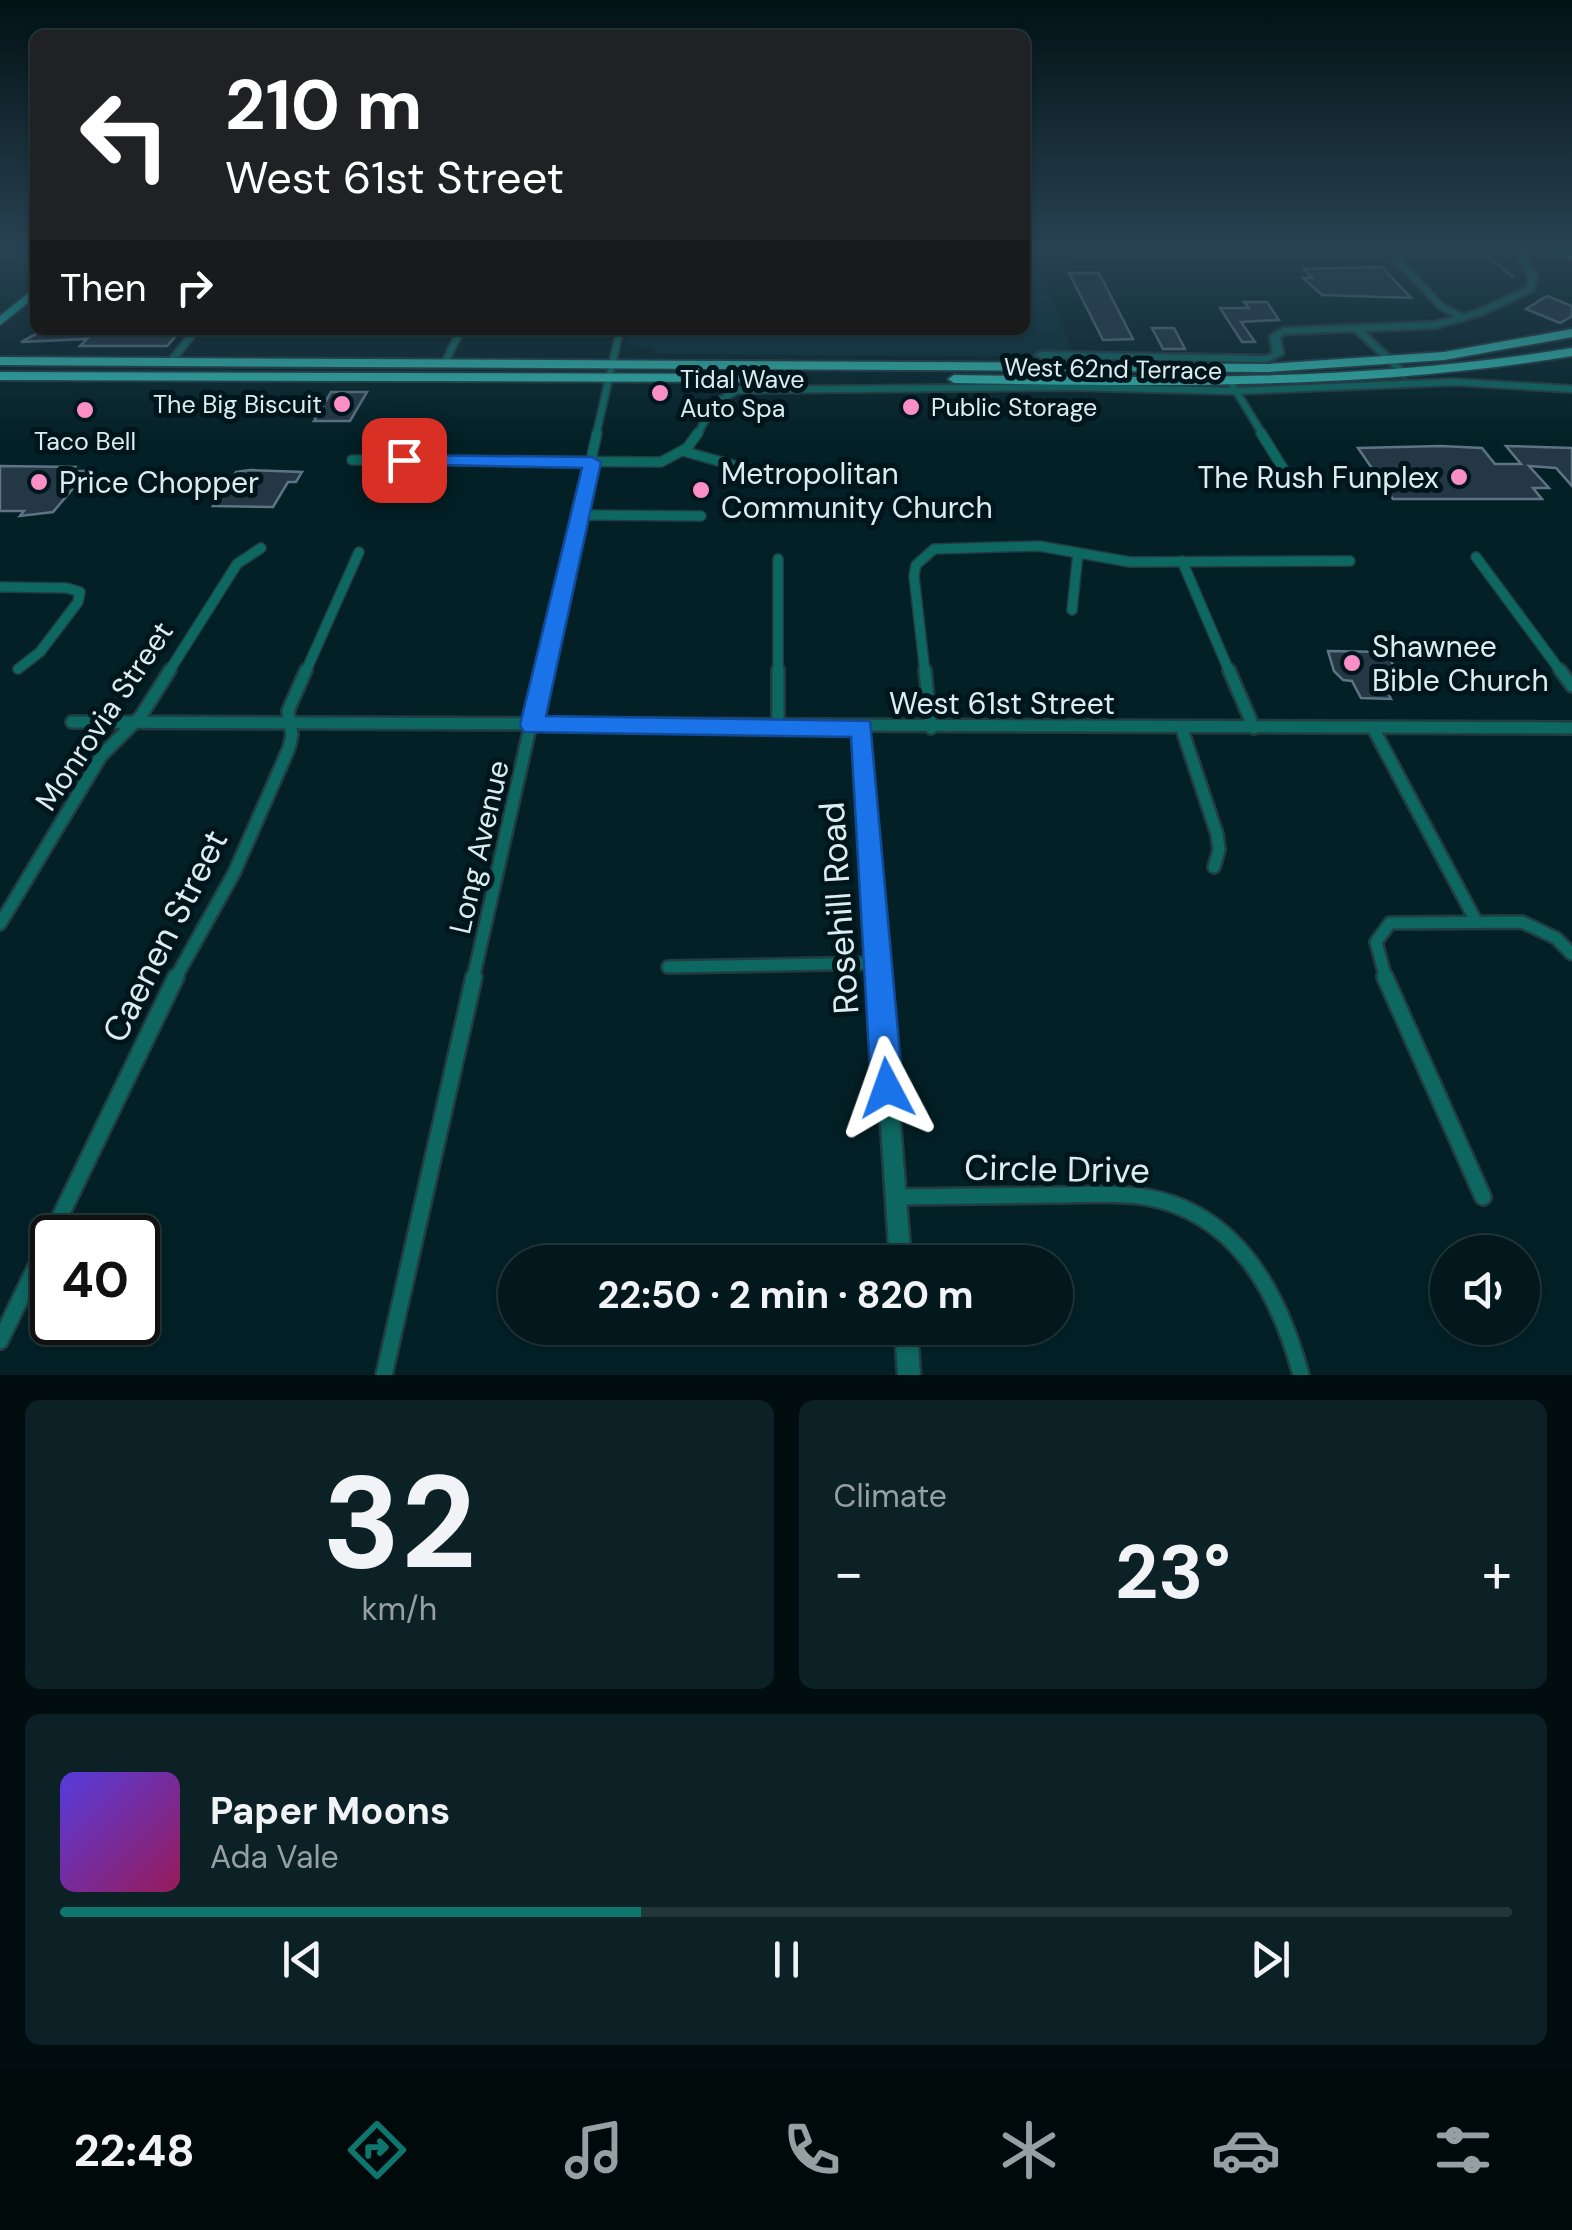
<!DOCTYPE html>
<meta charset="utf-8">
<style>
body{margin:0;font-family:"DM Sans",sans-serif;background:#0c2125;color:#f1f3f6;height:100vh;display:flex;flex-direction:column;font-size:38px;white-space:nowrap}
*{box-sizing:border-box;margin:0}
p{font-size:32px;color:#96a0a3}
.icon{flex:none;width:55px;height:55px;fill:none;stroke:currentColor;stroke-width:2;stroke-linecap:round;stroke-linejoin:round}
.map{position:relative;height:1375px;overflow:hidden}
.drawer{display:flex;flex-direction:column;gap:25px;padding:25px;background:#010d0f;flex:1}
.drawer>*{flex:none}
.top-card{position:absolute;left:30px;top:30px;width:1000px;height:305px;border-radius:15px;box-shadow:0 2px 8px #0004,0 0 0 2px #23373b;background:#202124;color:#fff;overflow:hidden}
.tools{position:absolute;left:1430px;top:1235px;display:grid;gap:20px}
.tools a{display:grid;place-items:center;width:110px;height:110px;border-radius:50%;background:#02181c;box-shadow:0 2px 8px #0004,0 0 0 2px #23373b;font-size:50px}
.speed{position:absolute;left:30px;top:1215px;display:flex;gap:20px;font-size:50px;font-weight:700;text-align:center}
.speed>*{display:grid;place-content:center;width:130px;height:130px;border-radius:50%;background:#02181c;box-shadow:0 2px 8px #0004,0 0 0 2px #23373b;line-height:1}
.speed .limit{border:5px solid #111;border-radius:15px;background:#fff;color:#111}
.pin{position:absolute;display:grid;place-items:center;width:85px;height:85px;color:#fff;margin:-42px;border-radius:20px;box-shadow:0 5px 15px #0006}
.me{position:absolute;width:110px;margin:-55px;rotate:356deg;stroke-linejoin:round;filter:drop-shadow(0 0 8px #0008)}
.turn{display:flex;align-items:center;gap:35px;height:210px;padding:0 30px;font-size:45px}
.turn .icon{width:130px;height:130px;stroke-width:2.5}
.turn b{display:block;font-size:70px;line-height:85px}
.then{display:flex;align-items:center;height:95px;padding:0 30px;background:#0003;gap:20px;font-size:38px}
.big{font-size:75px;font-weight:700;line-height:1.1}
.drawer .card{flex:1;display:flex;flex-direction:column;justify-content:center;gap:15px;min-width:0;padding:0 35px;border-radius:15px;background:#0c2125}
.drawer .dial{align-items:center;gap:0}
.dial b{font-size:130px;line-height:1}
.song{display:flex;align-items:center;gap:30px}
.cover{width:120px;height:120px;border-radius:15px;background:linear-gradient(135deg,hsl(250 70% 55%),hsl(330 70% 35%))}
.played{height:10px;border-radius:5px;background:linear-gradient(90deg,#0f766e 40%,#23373b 40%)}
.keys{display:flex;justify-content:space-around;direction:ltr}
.heat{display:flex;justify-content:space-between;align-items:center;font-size:55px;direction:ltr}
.drawer .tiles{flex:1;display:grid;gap:25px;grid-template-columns:1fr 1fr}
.card:last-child{grid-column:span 2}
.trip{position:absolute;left:498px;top:1245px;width:575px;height:100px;border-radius:50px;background:#02181c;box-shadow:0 2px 8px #0004,0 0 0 2px #23373b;font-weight:700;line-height:100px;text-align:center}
.tab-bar{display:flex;height:160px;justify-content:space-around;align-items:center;background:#010a0b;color:#96a0a3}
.tab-bar .icon{width:70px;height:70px}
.tab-bar .current{color:#0f766e}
.tab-bar b{font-size:45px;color:#f1f3f6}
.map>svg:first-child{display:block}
.built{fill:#042b34}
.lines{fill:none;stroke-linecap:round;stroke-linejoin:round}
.stream{stroke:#465da1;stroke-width:2.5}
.building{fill:#233745;stroke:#5e7484;stroke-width:2.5}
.minor-far3-casing{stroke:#213d42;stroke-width:10}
.minor-far2-casing{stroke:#213d42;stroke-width:12}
.minor-far1-casing{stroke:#213d42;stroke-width:16}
.minor-casing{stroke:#213d42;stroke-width:20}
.tertiary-casing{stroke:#213d42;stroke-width:5}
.secondary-casing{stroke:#213d42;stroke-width:5}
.primary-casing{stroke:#213d42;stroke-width:4}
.trunk-casing{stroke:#213d42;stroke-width:4}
.minor-far3{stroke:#0d6862;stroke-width:6}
.minor-far2{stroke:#0d6862;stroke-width:9}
.minor-far1{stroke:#0d6862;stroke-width:11}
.minor{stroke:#0d6862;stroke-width:15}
.tertiary{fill:#0d6862;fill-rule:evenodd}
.secondary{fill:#238f87;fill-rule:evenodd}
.primary{fill:#0cb0a6;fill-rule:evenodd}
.trunk{fill:#31bcb2;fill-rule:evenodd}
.route{fill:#1a73e8;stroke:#114b97;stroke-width:2.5}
.poi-dot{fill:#fa8fc7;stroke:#00161c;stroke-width:4}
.labels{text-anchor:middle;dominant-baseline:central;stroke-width:10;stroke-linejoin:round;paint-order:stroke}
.far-street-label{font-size:25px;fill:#dcecf0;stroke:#00161c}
.far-poi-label{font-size:25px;fill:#dcecf0;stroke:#00161c;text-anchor:start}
.poi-label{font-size:30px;fill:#dcecf0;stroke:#00161c;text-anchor:start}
.street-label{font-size:30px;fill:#dcecf0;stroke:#00161c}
.near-street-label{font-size:35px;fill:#dcecf0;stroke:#00161c}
</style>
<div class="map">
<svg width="1572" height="1375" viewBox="0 0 1572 1375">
<rect width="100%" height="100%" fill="#032026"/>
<path class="built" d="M1025,250H1073L1079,262L1037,263L1075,357L655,354L653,349L628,345L631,330H1025Z"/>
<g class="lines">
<path class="stream" d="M1481,250L1513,277"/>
</g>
<g class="building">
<path d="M1382,267L1411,298L1322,295L1303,278H1312L1304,269Z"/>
<path d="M1069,273H1099L1133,339L1103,340Z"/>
<path d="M1547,296L1572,306V316L1560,323L1526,309Z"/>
<path d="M1244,302H1267L1279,320L1241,322L1255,342H1242L1220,308H1249Z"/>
<path d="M1152,328H1174L1185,349H1163Z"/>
<path d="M43,330H181L167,346H80L87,339L21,342Z"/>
<path d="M331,392H367L350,421H314Z"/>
<path d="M1441,446L1482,448L1495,464H1521L1506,446L1572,448V486L1556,468L1529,466L1549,488H1533L1542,499H1393L1358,448Z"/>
<path d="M0,466L75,467L71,471H88L53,512L20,516L24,511H0Z"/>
<path d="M236,472L250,470L302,472L296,482H288L273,507L213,506Z"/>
<path d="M1328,651L1386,652L1405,687H1385L1391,699L1361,698L1352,681L1343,680L1334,671Z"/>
</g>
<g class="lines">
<g class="minor-far3-casing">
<g id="minor-far3">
<path d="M1388,250L1441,306L1463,318"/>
<path d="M171,361L196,330"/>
<path d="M444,364L461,330"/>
<path d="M1233,386L1263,435"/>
<path d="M596,435L620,330"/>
<path d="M697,435L715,403L738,390L1070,387L1236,391L1455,382L1572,389"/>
</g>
</g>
<g class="minor-far2-casing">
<g id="minor-far2">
<path d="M1261,433L1289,478"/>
<path d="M686,452L751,470"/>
<path d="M352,460L661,462L687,448L698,433"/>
<path d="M580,515L701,516"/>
<path d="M1476,557L1562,673"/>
<path d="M778,559V673"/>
<path d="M1182,561L1230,673"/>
<path d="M0,587L67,588L80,592L78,602L40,652L18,669"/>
<path d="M1072,610L1078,553"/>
<path d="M168,673L237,564L261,548"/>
<path d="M305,673L359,552"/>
<path d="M543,673L597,433"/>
<path d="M925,673L914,576L916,565L934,549L1039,546L1130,562L1350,561"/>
</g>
</g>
<g class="minor-far1-casing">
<g id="minor-far1">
<path d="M778,670V727"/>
<path d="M925,670L931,728"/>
<path d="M1229,670L1254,728"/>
<path d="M1560,670L1572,686"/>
<path d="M72,722L1572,728"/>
<path d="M1373,728L1476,921"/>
<path d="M1182,729L1217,834L1219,850L1214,867"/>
<path d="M0,924L101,756L141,716L170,670"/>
<path d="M668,967L878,963"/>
<path d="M175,979L234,873L289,748L292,735L288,711L306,670"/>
<path d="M473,979L543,670"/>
<path d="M1386,979L1376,942L1390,923L1522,922L1556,938L1572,954"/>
</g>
</g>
<g class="minor-casing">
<g id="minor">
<path d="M1385,977L1483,1197"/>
<path d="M895,1197C948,1196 1002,1196 1055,1195C1085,1195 1116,1192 1146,1197C1237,1213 1279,1293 1301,1375"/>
<path d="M0,1341L176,977"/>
<path d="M384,1375L474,977"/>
</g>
</g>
<g class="tertiary-casing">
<g id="tertiary">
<path d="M1523,250H1531L1527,259L1537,277L1533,291L1481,315L1435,328L1364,331L1407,372V376L1404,377L1354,331L1285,334L1280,337L1283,354L1267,362L1041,358L1036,355L1041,352L1266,356L1273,353L1270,336L1283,328L1435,322L1475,311L1526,288L1529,277L1519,259Z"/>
<path d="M862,721L867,723L869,727L911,1262H890L855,727L857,723Z"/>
<path d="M895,1328H917L920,1375H898Z"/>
</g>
</g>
<g class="secondary-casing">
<path id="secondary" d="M1545,250H1559L1572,254V260Z"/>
</g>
<g class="primary-casing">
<path id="primary" d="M35,288V297L0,325V316Z"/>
</g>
<g class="trunk-casing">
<g id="trunk">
<path d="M1572,329V337L1444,360L1268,372L0,365V357L1268,364L1444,352Z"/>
<path d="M1572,348V356C1363,390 1165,386 954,383L948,379L954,375C1164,378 1364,382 1572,348Z"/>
<path d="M0,372L793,374L799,378L793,382L0,380Z"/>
</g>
</g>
<use href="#minor-far3" class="minor-far3"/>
<use href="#minor-far2" class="minor-far2"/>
<use href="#minor-far1" class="minor-far1"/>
<use href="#minor" class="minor"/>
<use href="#tertiary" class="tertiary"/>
<use href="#secondary" class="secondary"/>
<use href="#primary" class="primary"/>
<use href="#trunk" class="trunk"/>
</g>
<linearGradient id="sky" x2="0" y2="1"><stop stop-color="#021215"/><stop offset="0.56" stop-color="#284252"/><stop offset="1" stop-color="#284252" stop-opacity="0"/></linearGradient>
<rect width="1572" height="443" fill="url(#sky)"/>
<path class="route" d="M404,455L592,457L601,462L546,716L870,721L903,1088L898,1099L887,1103L876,1099L871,1088L851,737L524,732L520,725L582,468L397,464L395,460Z"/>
<g class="poi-dot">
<circle cx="660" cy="393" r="10"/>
<circle cx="342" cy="404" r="10"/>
<circle cx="911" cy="407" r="10"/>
<circle cx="85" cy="410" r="10"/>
<circle cx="1459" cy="477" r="10"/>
<circle cx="39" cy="482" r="10"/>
<circle cx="701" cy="490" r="10"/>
<circle cx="1352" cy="663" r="10"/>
</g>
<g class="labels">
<g class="far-street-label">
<text transform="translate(1113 369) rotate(1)">West 62nd Terrace</text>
</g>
<g class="far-poi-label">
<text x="680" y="379">Tidal Wave<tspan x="680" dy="29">Auto Spa</tspan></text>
<text x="322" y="404" text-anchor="end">The Big Biscuit</text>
<text x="931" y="407">Public Storage</text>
<text x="85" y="441" text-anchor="middle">Taco Bell</text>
</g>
<g class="poi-label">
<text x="721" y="473">Metropolitan<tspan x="721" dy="34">Community Church</tspan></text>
<text x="1439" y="477" text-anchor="end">The Rush Funplex</text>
<text x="59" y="482">Price Chopper</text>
<text x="1372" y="646">Shawnee<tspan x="1372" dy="34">Bible Church</tspan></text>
</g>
<g class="street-label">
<text x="1002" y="703">West 61st Street</text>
<text transform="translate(104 716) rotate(-56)">Monrovia Street</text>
<text transform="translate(479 847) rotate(-77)">Long Avenue</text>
</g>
<g class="near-street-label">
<text transform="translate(839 908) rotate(-94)">Rosehill Road</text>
<text transform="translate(165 936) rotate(-63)">Caenen Street</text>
<text transform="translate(1057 1169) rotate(1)">Circle Drive</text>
</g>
</g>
</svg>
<div class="tools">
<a><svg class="icon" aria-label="sound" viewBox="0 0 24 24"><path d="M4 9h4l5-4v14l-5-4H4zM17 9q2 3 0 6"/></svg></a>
</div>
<div class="speed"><div class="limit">40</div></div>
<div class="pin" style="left:404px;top:460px;background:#d93025"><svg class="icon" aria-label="arrive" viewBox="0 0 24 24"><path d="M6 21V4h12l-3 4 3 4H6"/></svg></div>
<svg class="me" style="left:887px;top:1088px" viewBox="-20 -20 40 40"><path d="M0-17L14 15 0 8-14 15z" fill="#1a73e8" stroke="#fff" stroke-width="4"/></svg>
<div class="trip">22:50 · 2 min · 820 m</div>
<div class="top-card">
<div class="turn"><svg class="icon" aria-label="left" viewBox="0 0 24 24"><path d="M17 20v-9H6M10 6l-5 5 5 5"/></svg><div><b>210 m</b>West 61st Street</div></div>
<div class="then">Then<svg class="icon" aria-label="right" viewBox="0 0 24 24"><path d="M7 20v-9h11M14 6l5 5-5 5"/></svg></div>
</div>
</div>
<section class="drawer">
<div class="tiles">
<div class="card dial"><b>32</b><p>km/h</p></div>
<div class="card"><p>Climate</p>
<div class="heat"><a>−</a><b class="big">23°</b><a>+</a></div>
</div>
<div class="card">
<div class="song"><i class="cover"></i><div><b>Paper Moons</b><p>Ada Vale</p></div></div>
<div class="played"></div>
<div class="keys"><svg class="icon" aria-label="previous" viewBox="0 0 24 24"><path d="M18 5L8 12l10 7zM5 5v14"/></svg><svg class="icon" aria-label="pause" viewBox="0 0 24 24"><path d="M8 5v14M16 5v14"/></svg><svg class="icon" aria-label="next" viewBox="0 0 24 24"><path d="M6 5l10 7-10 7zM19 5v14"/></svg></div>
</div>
</div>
</section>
<nav class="tab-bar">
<b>22:48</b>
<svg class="icon current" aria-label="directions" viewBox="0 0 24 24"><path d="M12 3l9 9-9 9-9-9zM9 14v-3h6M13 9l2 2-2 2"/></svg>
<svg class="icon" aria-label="music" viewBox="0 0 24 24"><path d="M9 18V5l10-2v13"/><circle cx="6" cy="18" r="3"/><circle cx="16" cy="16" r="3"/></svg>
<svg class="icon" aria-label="phone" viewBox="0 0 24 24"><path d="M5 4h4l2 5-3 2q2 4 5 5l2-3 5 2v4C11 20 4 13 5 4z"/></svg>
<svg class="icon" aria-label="climate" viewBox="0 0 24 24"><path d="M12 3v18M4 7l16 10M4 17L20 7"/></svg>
<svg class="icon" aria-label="car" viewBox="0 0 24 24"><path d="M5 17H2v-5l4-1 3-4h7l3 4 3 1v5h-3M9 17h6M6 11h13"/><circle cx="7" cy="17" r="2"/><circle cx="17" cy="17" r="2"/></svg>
<svg class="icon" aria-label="filters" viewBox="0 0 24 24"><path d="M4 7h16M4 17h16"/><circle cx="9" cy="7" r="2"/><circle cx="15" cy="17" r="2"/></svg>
</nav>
